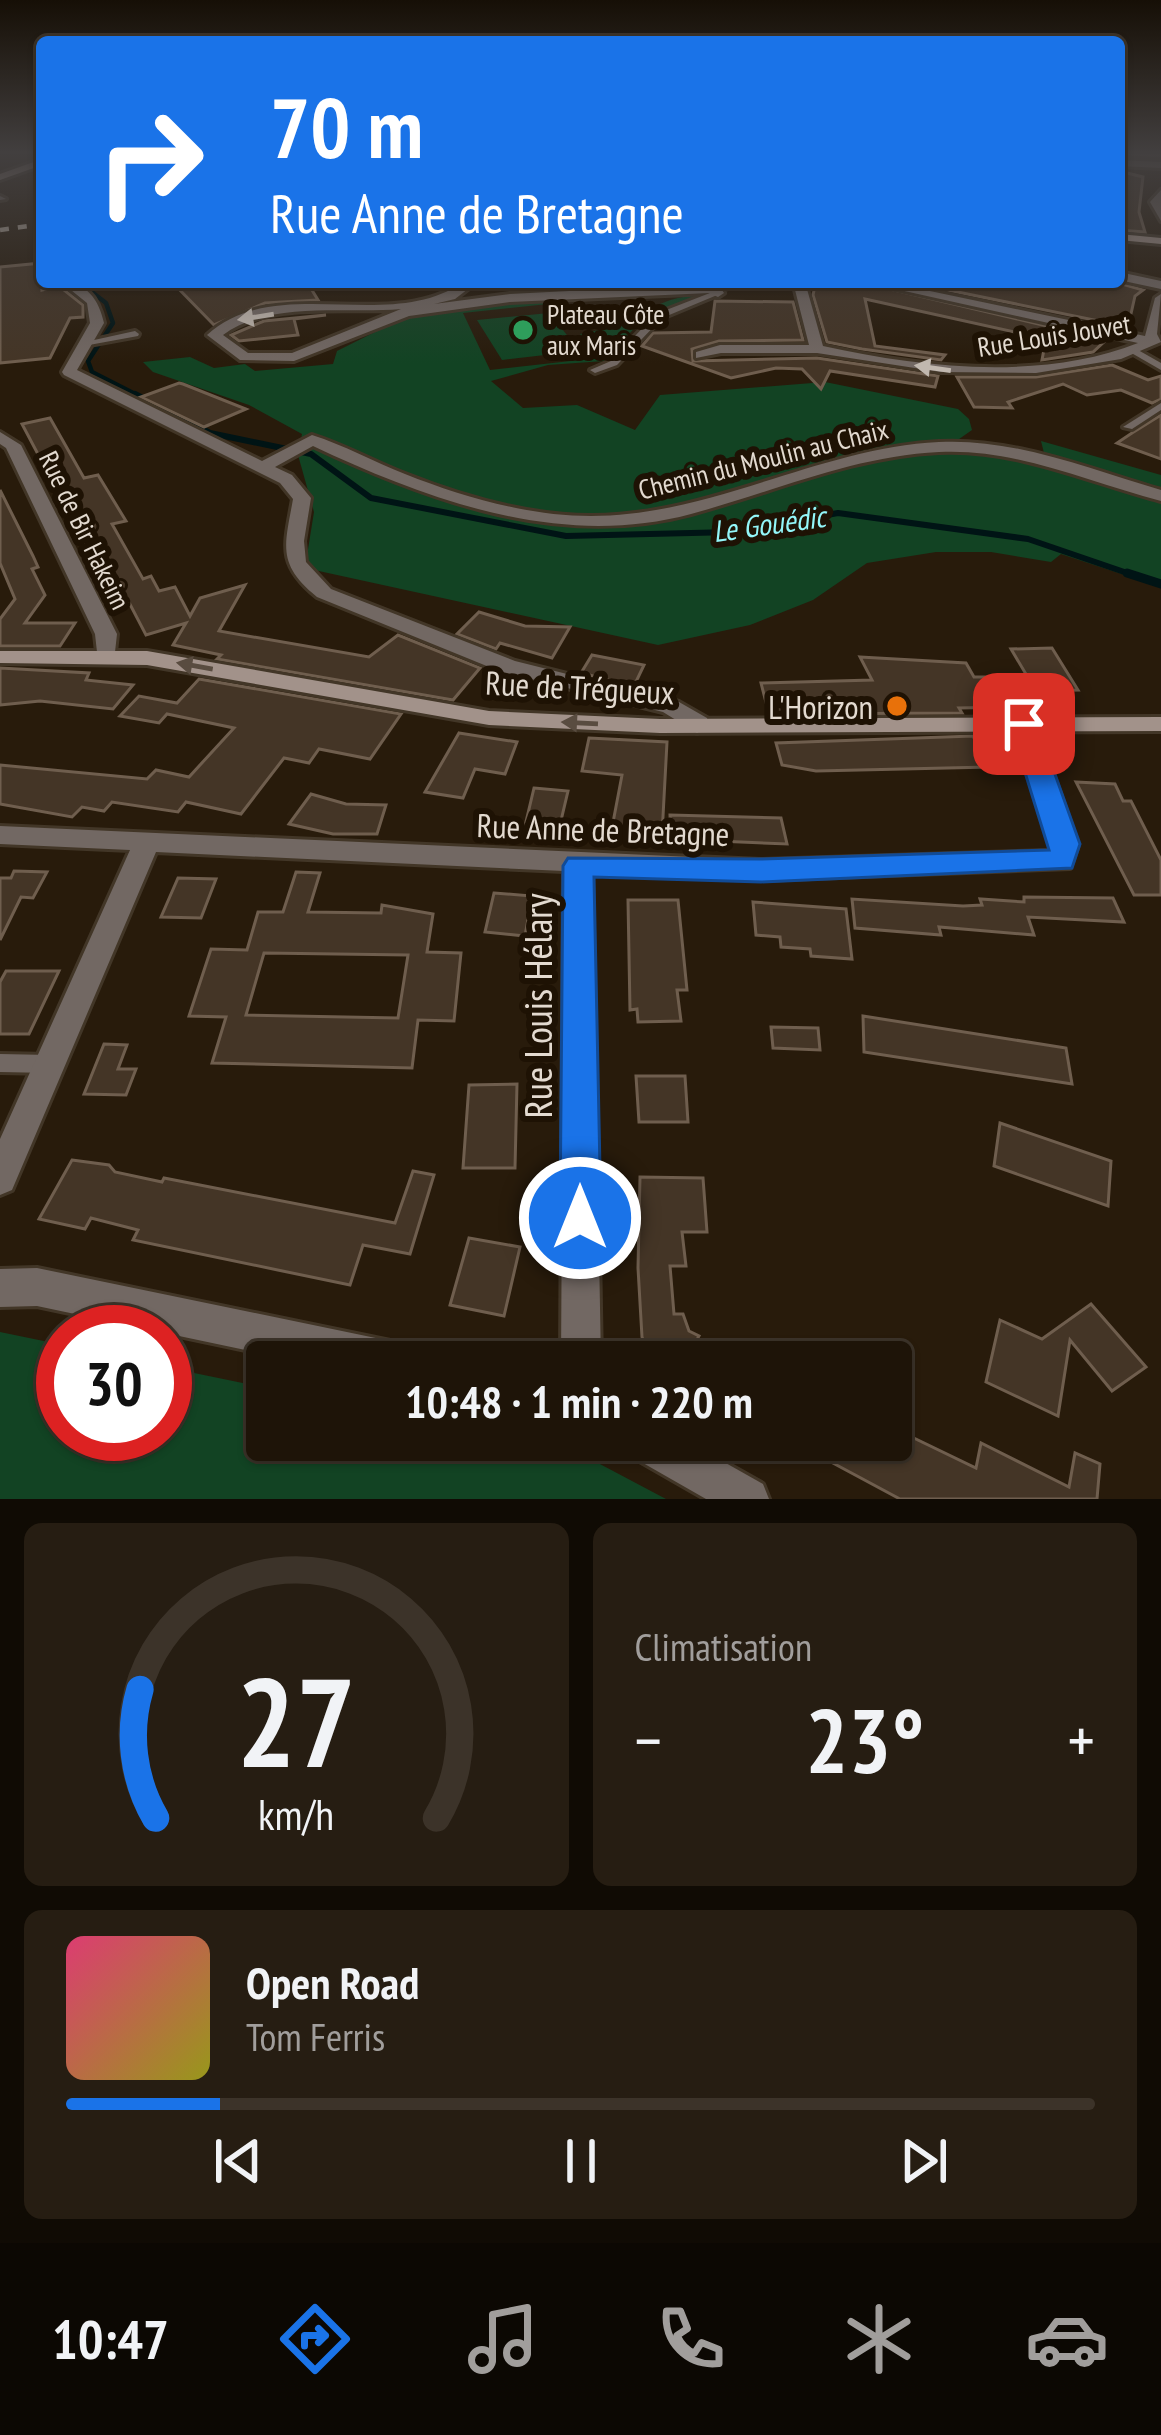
<!DOCTYPE html>
<html lang="fr">
<meta charset="utf-8">
<style>
body{margin:0;font-family:"PT Sans Narrow",sans-serif;background:#261d12;color:#f1f3f6;height:100vh;display:flex;flex-direction:column;font-size:45px;white-space:nowrap}
*{box-sizing:border-box;margin:0}
p{font-size:39px;color:#a19e9c}
.icon{flex:none;width:66px;height:66px;fill:none;stroke:currentColor;stroke-width:2;stroke-linecap:round;stroke-linejoin:round}
.map{position:relative;height:1499px;overflow:hidden}
.sheet{display:flex;flex-direction:column;gap:24px;padding:24px;background:#100b04;flex:1}
.sheet>*{flex:none}
.guide{position:absolute;left:36px;top:36px;width:1089px;height:252px;border-radius:12px;box-shadow:0 3px 9px #0004,0 0 0 3px #3c3329;background:#1a73e8;color:#fff;overflow:hidden}
.speed{position:absolute;left:36px;top:1305px;display:flex;gap:24px;font-size:60px;font-weight:700;text-align:center}
.speed>*{display:grid;place-content:center;width:156px;height:156px;border-radius:50%;background:#1e1408;box-shadow:0 3px 9px #0004,0 0 0 3px #3c3329;line-height:1}
.speed .limit{border:18px solid #d22;background:#fff;color:#111}
.pin{position:absolute;display:grid;place-items:center;width:102px;height:102px;color:#fff;margin:-51px;border-radius:24px;box-shadow:0 6px 18px #0006}
.me{position:absolute;width:132px;margin:-66px;rotate:0deg;stroke-linejoin:round;filter:drop-shadow(0 0 9px #0008)}
.turn{display:flex;align-items:center;gap:42px;height:252px;padding:0 36px;font-size:54px}
.turn .icon{width:156px;height:156px;stroke-width:2.5}
.turn b{display:block;font-size:84px;line-height:102px}
.big{font-size:90px;font-weight:800;line-height:1.1}
.sheet .card{flex:1;display:flex;flex-direction:column;justify-content:center;gap:18px;min-width:0;padding:0 42px;border-radius:18px;background:#261d12}
.sheet .dial{align-items:center;gap:0}
.dial svg{height:312px;overflow:visible;fill:none;stroke:#3c3329;stroke-width:7;stroke-linecap:round;text-anchor:middle}
.dial text{fill:#f1f3f6;stroke:none}
.song{display:flex;align-items:center;gap:36px}
.cover{width:144px;height:144px;border-radius:18px;background:linear-gradient(135deg,hsl(340 70% 55%),hsl(60 70% 35%))}
.played{height:12px;border-radius:6px;background:linear-gradient(90deg,#1a73e8 15%,#3c3329 15%)}
.keys{display:flex;justify-content:space-around;direction:ltr}
.heat{display:flex;justify-content:space-between;align-items:center;font-size:66px;direction:ltr}
.sheet .tiles{flex:1;display:grid;gap:24px;grid-template-columns:1fr 1fr}
.card:last-child{grid-column:span 2}
.trip{position:absolute;left:246px;top:1341px;width:666px;height:120px;border-radius:12px;background:#1e1408;box-shadow:0 3px 9px #0004,0 0 0 3px #3c3329;font-weight:800;line-height:120px;text-align:center}
.tab-bar{display:flex;height:192px;justify-content:space-around;align-items:center;background:#0c0803;color:#a19e9c}
.tab-bar .icon{width:84px;height:84px}
.tab-bar .selected{color:#1a73e8}
.tab-bar b{font-size:54px;color:#f1f3f6}
.map>svg:first-child{display:block}
.green{fill:#124323}
.lines{fill:none;stroke-linecap:round;stroke-linejoin:round}
.stream-far2{stroke:#001415;stroke-width:4.5}
.stream-far1{stroke:#001415;stroke-width:6}
.stream{stroke:#001415;stroke-width:9}
.building{fill:#443526;stroke:#6f5e4e;stroke-width:3;fill-rule:evenodd}
.lane-casing{stroke:#423627;stroke-width:6}
.street-casing{stroke:#423627;stroke-width:6}
.secondary-casing{stroke:#423627;stroke-width:6}
.lane{fill:#726863;fill-rule:evenodd}
.street{fill:#726863;fill-rule:evenodd}
.secondary{fill:#a2928a;fill-rule:evenodd}
.rail{stroke:#b2a89c;stroke-width:4.5;stroke-dasharray:9 9;stroke-linecap:butt}
.oneway{fill:#c1b8af}
.oneway2{fill:#594c40}
.route{fill:#1a73e8;stroke:#114b97;stroke-width:3}
.leisure-dot{fill:#2e9e5b;stroke:#1e1204;stroke-width:4.5}
.food-dot{fill:#e8710a;stroke:#1e1204;stroke-width:4.5}
.labels{text-anchor:middle;dominant-baseline:central;stroke-width:12;stroke-linejoin:round;paint-order:stroke}
.far-poi-label{font-size:27px;fill:#e3dad0;stroke:#1e1204;text-anchor:start}
.far-street-label{font-size:27px;fill:#e3dad0;stroke:#1e1204}
.far-water-label{font-size:30px;font-style:italic;fill:#93f6f9;stroke:#1e1204}
.street-label{font-size:33px;fill:#e3dad0;stroke:#1e1204}
.poi-label{font-size:33px;fill:#e3dad0;stroke:#1e1204;text-anchor:end}
.near-street-label{font-size:39px;fill:#e3dad0;stroke:#1e1204}
</style>
<div class="map">
<svg width="1161" height="1499" viewBox="0 0 1161 1499">
<rect width="100%" height="100%" fill="#281b0b"/>
<g class="green">
<path d="M702,295L642,320L604,361L548,365L491,381L523,408L577,405L635,430L660,395L825,382L958,409L969,419L972,430L952,444L1045,457L1041,441L1161,475V587L1061,554L1051,562L991,552H936L867,563L813,600L750,625L658,645L305,568L314,512L298,455L302,434L249,405L153,372L143,362L190,357L214,368L245,364L255,371L333,364L337,351L403,318L544,299L548,304L463,313L490,370L597,358L580,334C629,327 656,295 702,295Z"/>
<path d="M549,313L580,351L502,360L477,320Z"/>
<path d="M0,1332L63,1345V1434H165V1367L267,1388V1440H516L581,1454L666,1499H0Z"/>
</g>
<g class="lines">
<path class="stream-far2" d="M79,282L106,303L113,323L88,361L92,372L141,397"/>
<path class="stream-far1" d="M135,394L210,433L311,454L371,498L566,536L733,532L838,513L1028,539L1136,576"/>
<path class="stream" d="M1127,573L1161,584"/>
</g>
<g class="building">
<path d="M1119,171L1143,177L1139,212L1145,232L1119,230Z"/>
<path d="M42,263V290L59,286L83,305V317L70,318L50,358L0,363V267Z"/>
<path d="M172,282H307L318,300L265,303L214,325Z"/>
<path d="M816,282H860L1106,340L1093,352L1042,360L1046,339L865,299L875,346L945,355L941,360L862,349L827,342L813,295Z"/>
<path d="M909,282H1115L1143,290L1135,296L1128,327Z"/>
<path d="M715,301L793,302L803,340L719,341L692,349L693,361L817,358L938,376L935,387L830,371L821,389L802,369L776,368L731,378L642,346L653,333L711,332Z"/>
<path d="M326,315L294,319L298,335L239,341L231,335L264,321Z"/>
<path d="M1112,365L1148,380L1161,376V399L1152,403L1121,390L1087,395L1063,384L1008,402L1012,408L974,407L957,377H1036Z"/>
<path d="M179,383L183,384L246,409L204,427L141,397Z"/>
<path d="M1161,415V459L1117,443L1132,433Z"/>
<path d="M50,418L84,478L98,475L126,521L112,524L143,579L151,576L159,591L175,587L190,616L200,598L245,585L219,631L369,657L398,635L480,668L453,700L217,659L221,655L173,645L186,623L146,635L110,566L103,577L22,424Z"/>
<path d="M0,490L33,556L38,567L32,569L45,595L25,623H75L60,646H0V619L15,599L0,563Z"/>
<path d="M479,612L525,626L570,627L552,658L500,643L496,649L457,634Z"/>
<path d="M1052,648L1078,690L1036,691L1011,649Z"/>
<path d="M592,655L644,665L634,686L581,673Z"/>
<path d="M860,657L966,663L974,677H993L1010,707L959,708L962,713L769,714L761,683L872,680Z"/>
<path d="M0,668L89,673L86,680L133,685L113,709L40,701L0,705Z"/>
<path d="M199,679L401,714L370,759L319,749L309,763L284,758L241,814L186,802L178,812L112,802L104,811L82,807L72,817L0,804V765L147,779L156,770L189,777L234,728L167,714L159,723L120,716L139,696L177,703Z"/>
<path d="M459,733L517,742L505,774L475,769L463,798L425,792Z"/>
<path d="M973,736L989,767L816,771L782,765L776,743Z"/>
<path d="M589,738L667,742L662,835L611,833L622,775L582,771Z"/>
<path d="M1076,782L1115,784L1123,801H1131L1161,860V895H1134Z"/>
<path d="M534,788L568,791L559,829L525,826Z"/>
<path d="M311,794L346,804L386,805L377,834H333L289,824Z"/>
<path d="M670,815L781,818L787,844L671,839Z"/>
<path d="M14,871L47,872L33,898L21,897L0,940V878H11Z"/>
<path d="M296,872L320,873L308,912L381,913L382,905L433,914L427,952L461,953L454,1021L418,1020L412,1068L212,1063L226,1017L189,1016L211,949L247,950L258,912H283ZM264,953L408,955L398,1018L246,1015Z"/>
<path d="M178,878L216,879L201,918L161,917Z"/>
<path d="M494,893L532,896L525,936L485,932Z"/>
<path d="M1024,897L1113,898L1124,922L1028,917L1034,935L939,927L941,935L855,928L852,899L963,906L982,905L980,899L1024,902Z"/>
<path d="M628,900H678L687,990H677L681,1021L638,1022L637,1009L630,1010Z"/>
<path d="M753,902L846,909L852,959L811,956L810,949L781,947L780,937L756,935Z"/>
<path d="M6,971H59L29,1034H0V982Z"/>
<path d="M863,1016L1066,1048L1072,1084L864,1052Z"/>
<path d="M771,1027L818,1028L820,1050L773,1048Z"/>
<path d="M104,1044L127,1045L118,1069H136L126,1095L84,1094Z"/>
<path d="M636,1076H685L688,1122H639Z"/>
<path d="M517,1084L515,1168H463L469,1085Z"/>
<path d="M1000,1123L1111,1161L1108,1206L994,1166Z"/>
<path d="M72,1160L109,1165L115,1172L162,1182L164,1178L395,1223L413,1171L434,1175L410,1254L363,1245L350,1285L133,1240L138,1230L91,1218L85,1229L39,1219Z"/>
<path d="M640,1177L703,1178L707,1232H682L686,1266H670L674,1314H683L689,1331L699,1336L694,1345L725,1362H651L642,1337L638,1268Z"/>
<path d="M469,1238L520,1247L504,1316L450,1305Z"/>
<path d="M1091,1304L1146,1367L1112,1391L1070,1340L1058,1416L986,1382L1000,1320L1042,1339Z"/>
<path d="M891,1427L976,1468L981,1443L1069,1487L1075,1453L1100,1464L1097,1499H900L790,1440H891Z"/>
</g>
<g class="lines">
<g class="lane-casing">
<g id="lane">
<path d="M1119,153H1161V157L1119,155Z"/>
<path d="M0,196L6,199L0,200Z"/>
<path d="M715,291L722,293L662,318L617,365L595,373L590,370L611,361L656,314Z"/>
<path d="M135,331L139,334L138,336L89,345L85,342Z"/>
<path d="M1131,346L1161,363V370L1128,351L1127,349Z"/>
<path d="M1161,403V410L1132,429L1123,427Z"/>
<path d="M0,1054L50,1055L57,1058L60,1064L57,1070L50,1073L0,1072Z"/>
</g>
</g>
<g class="street-casing">
<g id="street">
<path d="M1119,160L1161,162V168L1119,166Z"/>
<path d="M1161,190V221L1150,202Z"/>
<path d="M1119,272L1161,281V289L1119,280Z"/>
<path d="M61,282C87,282 99,300 104,323L77,370L262,461L312,435C344,445 374,462 405,474C463,497 528,516 591,516C712,516 819,448 939,442C1015,438 1089,469 1161,490V501C1088,482 1016,448 939,452C853,456 773,492 691,514C561,549 430,501 313,446L275,467L292,475L311,498L304,541L306,562L331,589L515,661L679,702L707,718L709,726L697,733L663,712L499,671L317,597C276,564 285,545 293,499L280,483L64,375L62,372L90,323L87,303Z"/>
<path d="M463,282H477L455,299L434,304L510,294L747,282L722,290L724,293L718,297L709,293L510,302L409,316L294,361L240,360L207,335C276,272 390,334 463,282ZM401,309L292,353H248L223,335C270,300 345,314 401,309Z"/>
<path d="M793,282H805L823,346C922,368 1042,381 1138,343L864,282H887L1145,336L1155,298L1161,294L1157,334L1161,342L1121,359L1036,373L941,372L817,353H721L696,358V352L720,345H809Z"/>
<path d="M0,432L21,445L117,634L114,661H98L95,634L6,448L0,444Z"/>
<path d="M1024,718L1036,725L1078,845L1070,868L761,880L592,872L601,1362H561L564,871L156,852L12,1190L0,1195V1139L130,850L0,844V826L761,860L1050,851L1052,845L1012,725Z"/>
<path d="M37,1268L395,1342L409,1348L415,1362H302L37,1306L0,1307V1269Z"/>
<path d="M623,1440H685L763,1484L769,1499H706L629,1455Z"/>
</g>
</g>
<g class="secondary-casing">
<g id="secondary">
<path d="M42,159V165L0,180V174Z"/>
<path d="M1119,234L1161,238V244L1119,240Z"/>
<path d="M0,651H147L489,711L660,719L1161,717V731L660,733L489,725L147,665L0,663Z"/>
</g>
</g>
<use href="#lane" class="lane"/>
<use href="#street" class="street"/>
<use href="#secondary" class="secondary"/>
<path class="rail" d="M0,230L42,224"/>
</g>
<defs><path id="oneway-solid" d="M-6-.8H1V-3.2L6.5 0L1 3.2V.8H-6Z" transform="scale(3)"/></defs>
<g class="oneway">
<use href="#oneway-solid" transform="translate(256 317) rotate(171)"/>
<use href="#oneway-solid" transform="translate(933 368) rotate(-172)"/>
</g>
<g class="oneway2">
<use href="#oneway-solid" transform="translate(195 666) rotate(-170)"/>
<use href="#oneway-solid" transform="translate(580 723) rotate(-177)"/>
</g>
<linearGradient id="sky" x2="0" y2="1"><stop stop-color="#160f06"/><stop offset="0.42" stop-color="#423f3f"/><stop offset="1" stop-color="#423f3f" stop-opacity="0"/></linearGradient>
<rect width="1161" height="363" fill="url(#sky)"/>
<path class="route" d="M1024,716L1037,724L1080,844L1072,868L761,882L594,877L601,1218L595,1232L580,1238L566,1232L560,1218L563,866L568,858L761,859L1049,850L1010,724Z"/>
<circle class="leisure-dot" cx="523" cy="330" r="12"/>
<circle class="food-dot" cx="897" cy="706" r="12"/>
<g class="labels">
<g class="far-poi-label">
<text x="547" y="314">Plateau Côte<tspan x="547" dy="31">aux Maris</tspan></text>
</g>
<g class="far-street-label">
<text transform="translate(1054 335) rotate(-9)">Rue Louis Jouvet</text>
<text transform="translate(763 459) rotate(-14)">Chemin du Moulin au Chaix</text>
<text transform="translate(85 530) rotate(64)">Rue de Bir Hakeim</text>
</g>
<g class="far-water-label">
<text transform="translate(769 523) rotate(-8)">Le Gouédic</text>
</g>
<g class="street-label">
<text transform="translate(580 687) rotate(3)">Rue de Trégueux</text>
<text transform="translate(603 829) rotate(2)">Rue Anne de Bretagne</text>
</g>
<g class="poi-label">
<text x="873" y="706">L'Horizon</text>
</g>
<g class="near-street-label">
<text transform="translate(537 1006) rotate(-90)">Rue Louis Hélary</text>
</g>
</g>
</svg>
<div class="speed"><div class="limit">30</div></div>
<div class="pin" style="left:1024px;top:724px;background:#d93025"><svg class="icon" aria-label="arrive" viewBox="0 0 24 24"><path d="M6 21V4h12l-3 4 3 4H6"/></svg></div>
<svg class="me" style="left:580px;top:1218px" viewBox="-20 -20 40 40"><circle r="17" fill="#1a73e8" stroke="#fff" stroke-width="3"/><path d="M0-11L8 9 0 5-8 9z" fill="#fff"/></svg>
<div class="trip">10:48 · 1 min · 220 m</div>
<div class="guide">
<div class="turn"><svg class="icon" aria-label="right" viewBox="0 0 24 24"><path d="M7 20v-9h11M14 6l5 5-5 5"/></svg><div><b>70 m</b>Rue Anne de Bretagne</div></div>
</div>
</div>
<section class="sheet">
<div class="tiles">
<div class="card dial"><svg viewBox="0 0 100 80">
<path d="M14 69A42 42 0 1 1 86 69"/>
<path d="M14 69A42 42 0 0 1 10 36" stroke="#1a73e8"/>
<text x="50" y="56" font-size="32" font-weight="700">27</text>
<text x="50" y="72" font-size="11">km/h</text>
</svg></div>
<div class="card"><p>Climatisation</p>
<div class="heat"><a>−</a><b class="big">23°</b><a>+</a></div>
</div>
<div class="card">
<div class="song"><i class="cover"></i><div><b>Open Road</b><p>Tom Ferris</p></div></div>
<div class="played"></div>
<div class="keys"><svg class="icon" aria-label="previous" viewBox="0 0 24 24"><path d="M18 5L8 12l10 7zM5 5v14"/></svg><svg class="icon" aria-label="pause" viewBox="0 0 24 24"><path d="M8 5v14M16 5v14"/></svg><svg class="icon" aria-label="next" viewBox="0 0 24 24"><path d="M6 5l10 7-10 7zM19 5v14"/></svg></div>
</div>
</div>
</section>
<nav class="tab-bar">
<b>10:47</b>
<svg class="icon selected" aria-label="directions" viewBox="0 0 24 24"><path d="M12 3l9 9-9 9-9-9zM9 14v-3h6M13 9l2 2-2 2"/></svg>
<svg class="icon" aria-label="music" viewBox="0 0 24 24"><path d="M9 18V5l10-2v13"/><circle cx="6" cy="18" r="3"/><circle cx="16" cy="16" r="3"/></svg>
<svg class="icon" aria-label="phone" viewBox="0 0 24 24"><path d="M5 4h4l2 5-3 2q2 4 5 5l2-3 5 2v4C11 20 4 13 5 4z"/></svg>
<svg class="icon" aria-label="climate" viewBox="0 0 24 24"><path d="M12 3v18M4 7l16 10M4 17L20 7"/></svg>
<svg class="icon" aria-label="car" viewBox="0 0 24 24"><path d="M5 17H2v-5l4-1 3-4h7l3 4 3 1v5h-3M9 17h6M6 11h13"/><circle cx="7" cy="17" r="2"/><circle cx="17" cy="17" r="2"/></svg>
</nav>
